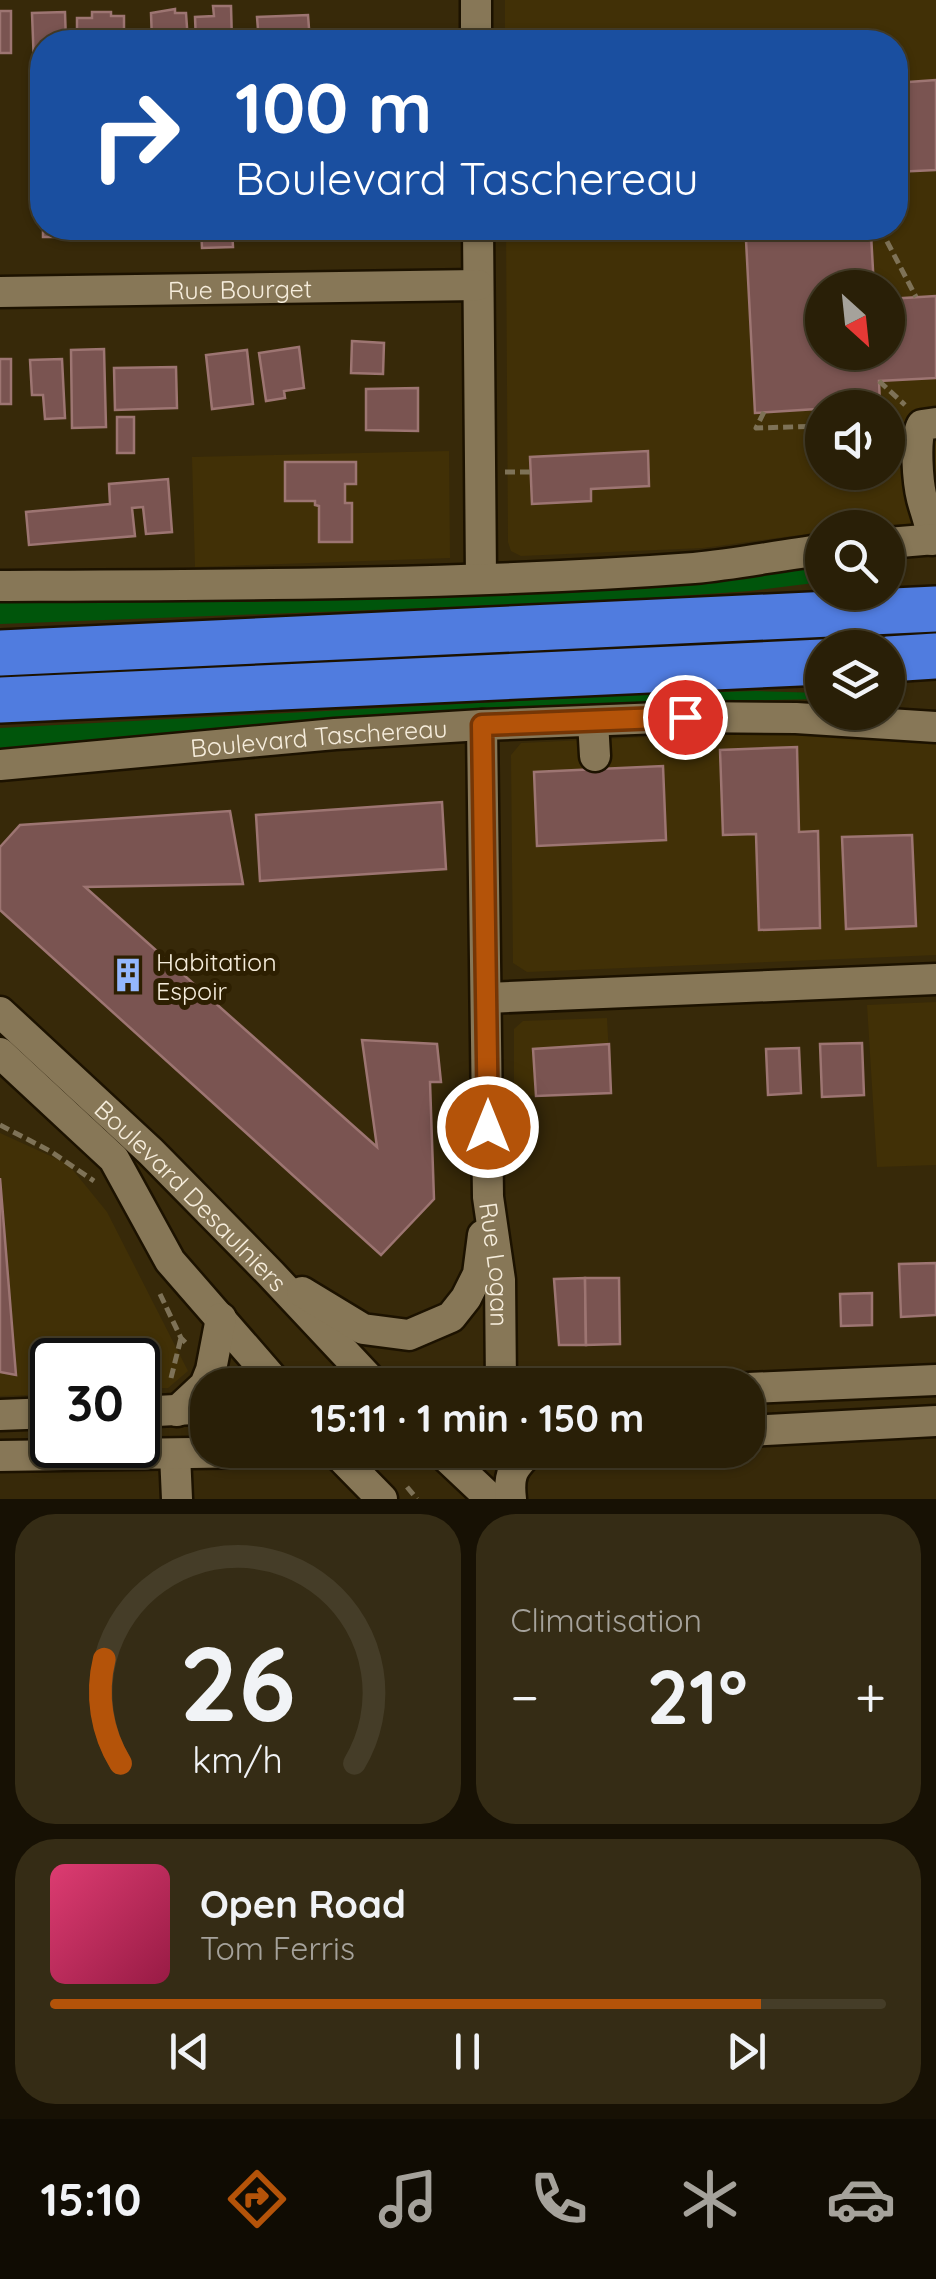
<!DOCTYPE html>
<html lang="fr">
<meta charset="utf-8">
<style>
body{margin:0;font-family:Quicksand,sans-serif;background:#352c15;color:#f1f3f6;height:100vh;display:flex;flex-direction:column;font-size:38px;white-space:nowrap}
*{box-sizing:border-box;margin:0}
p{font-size:32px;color:#a5a29b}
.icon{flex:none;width:55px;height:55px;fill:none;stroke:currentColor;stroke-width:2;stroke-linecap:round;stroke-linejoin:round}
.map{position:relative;height:1499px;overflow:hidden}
.side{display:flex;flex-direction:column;gap:15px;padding:15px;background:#171104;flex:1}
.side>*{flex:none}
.hud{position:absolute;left:30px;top:30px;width:878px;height:210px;border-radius:40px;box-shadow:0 2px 8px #0004,0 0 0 2px #453d28;background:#1a4fa0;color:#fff;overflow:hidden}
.needle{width:65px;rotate:153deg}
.fabs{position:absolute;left:805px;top:270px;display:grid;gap:20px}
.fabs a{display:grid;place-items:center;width:100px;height:100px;border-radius:50%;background:#291f07;box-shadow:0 2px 8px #0004,0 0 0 2px #453d28;font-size:50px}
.speed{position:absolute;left:30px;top:1338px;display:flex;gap:20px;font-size:50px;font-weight:700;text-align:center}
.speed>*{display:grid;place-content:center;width:130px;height:130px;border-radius:50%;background:#291f07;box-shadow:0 2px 8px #0004,0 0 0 2px #453d28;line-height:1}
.speed .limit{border:5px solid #111;border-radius:15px;background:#fff;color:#111}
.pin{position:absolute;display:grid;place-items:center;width:85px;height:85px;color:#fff;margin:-42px;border:5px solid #fff;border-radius:50%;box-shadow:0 2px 10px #0007}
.me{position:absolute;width:110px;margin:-55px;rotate:0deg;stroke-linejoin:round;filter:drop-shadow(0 0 8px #0008)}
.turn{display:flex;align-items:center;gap:35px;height:210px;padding:0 40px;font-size:45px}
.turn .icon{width:130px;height:130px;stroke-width:2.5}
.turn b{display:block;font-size:70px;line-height:85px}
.big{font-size:75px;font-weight:800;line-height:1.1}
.side .widget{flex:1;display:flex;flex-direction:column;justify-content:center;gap:15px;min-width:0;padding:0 35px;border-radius:40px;background:#352c15}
.side .dial{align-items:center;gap:0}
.dial svg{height:260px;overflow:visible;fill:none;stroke:#453d28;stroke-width:7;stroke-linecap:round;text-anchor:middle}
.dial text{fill:#f1f3f6;stroke:none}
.song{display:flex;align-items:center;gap:30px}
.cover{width:120px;height:120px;border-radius:15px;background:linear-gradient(135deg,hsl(340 70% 55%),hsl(340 70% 35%))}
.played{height:10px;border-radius:5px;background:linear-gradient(90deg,#b45309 85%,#453d28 85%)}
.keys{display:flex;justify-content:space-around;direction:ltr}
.heat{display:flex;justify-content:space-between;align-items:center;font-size:55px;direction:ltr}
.side .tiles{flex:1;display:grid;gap:15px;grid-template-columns:1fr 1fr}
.widget:last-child{grid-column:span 2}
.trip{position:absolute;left:190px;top:1368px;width:575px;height:100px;border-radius:40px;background:#291f07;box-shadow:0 2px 8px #0004,0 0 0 2px #453d28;font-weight:800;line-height:100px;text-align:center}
.tabs{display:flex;height:160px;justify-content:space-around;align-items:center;background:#100c03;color:#a5a29b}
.tabs .icon{width:70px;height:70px}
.tabs .current{color:#b45309}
.tabs b{font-size:45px;color:#f1f3f6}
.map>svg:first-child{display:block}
.built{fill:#413006;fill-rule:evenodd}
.green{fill:#00550b}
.building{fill:#7a5451;stroke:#9d7572;stroke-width:2.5}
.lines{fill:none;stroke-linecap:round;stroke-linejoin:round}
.minor-casing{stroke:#1c1200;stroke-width:35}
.highway-casing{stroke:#1c1200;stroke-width:50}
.path{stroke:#7e7257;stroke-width:5;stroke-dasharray:10 5;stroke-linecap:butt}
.minor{stroke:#877757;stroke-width:30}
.highway{stroke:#507cdf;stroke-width:45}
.route-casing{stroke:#753606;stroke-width:25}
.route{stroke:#b45309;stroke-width:18}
.labels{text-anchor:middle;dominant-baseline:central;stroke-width:10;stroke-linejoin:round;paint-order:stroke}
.street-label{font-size:25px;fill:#f6eddc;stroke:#2d1f01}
.poi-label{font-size:25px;fill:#f6eddc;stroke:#2d1f01;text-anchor:start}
</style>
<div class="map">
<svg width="936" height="1499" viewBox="0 0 936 1499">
<rect width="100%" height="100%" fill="#372909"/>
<g class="built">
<path d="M505,0H936V522L861,527L822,528V532L703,548L521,556L511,551L508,542L506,228H895V42H505ZM822,288H888V352H822ZM822,408H888V472H822Z"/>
<path d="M449,451L450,558L195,567L192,457Z"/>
<path d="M783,733L936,741V955L527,972L513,963L511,755L521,743L711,734Z"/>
<path d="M936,1002V1165L877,1167L867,1005Z"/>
<path d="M607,1018L611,1093L536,1096L514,1094V1029L523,1021Z"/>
<path d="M0,1133L68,1164L107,1212L188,1371L168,1388L138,1389V1360H52V1394L0,1396Z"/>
</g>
<g class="green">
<path d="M822,566V582L750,591L608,601L0,624V602H254L558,590L731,580Z"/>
<path d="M756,691L822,693V699L667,702L384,716L0,750V728L649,694Z"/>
</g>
<g class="building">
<path d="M213,6H231L232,42H196L195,17L214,16Z"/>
<path d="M175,9V13H186L188,42H152L151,13Z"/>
<rect x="0" y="11" width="11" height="42"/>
<path d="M65,12L66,42H42V64L34,65L32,13Z"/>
<path d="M92,12H111V16H124V42H77V18H92Z"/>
<path d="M308,15L310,42H259L257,17Z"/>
<path d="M936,80V170L895,172V83Z"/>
<rect x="43" y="228" width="34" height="9"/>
<rect x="77" y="228" width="38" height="9"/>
<path d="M144,228H194V231L184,232V238L165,239V231L145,232Z"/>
<path d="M201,228H232L233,247L202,248Z"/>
<path d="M270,228H307V234L271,237Z"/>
<path d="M371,228H423V238L371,240Z"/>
<path d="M871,234L874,288H822V352H888V299L936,296V378L879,381L880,405L755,413L746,240Z"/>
<path d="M352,341L384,343L383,374L351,373Z"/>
<path d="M299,347L304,388L284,391L285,398L266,401L259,353Z"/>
<path d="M104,349L106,427L72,428L71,350Z"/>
<path d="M247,350L253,404L212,409L206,355Z"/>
<rect x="0" y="359" width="11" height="45"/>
<path d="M62,359L65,418L45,419L43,395H32L30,360Z"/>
<path d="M176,367L177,408L115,410L114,368Z"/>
<path d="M418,388V431L366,430V389Z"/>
<rect x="117" y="417" width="17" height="36"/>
<path d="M648,451L649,486L591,489V501L532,504L530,457Z"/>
<path d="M285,462H356V484H345V503H352V542H319V506L315,505V501H285Z"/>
<path d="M168,479L172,532L146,534L143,507L132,508L135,536L29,545L26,512L110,504L109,484Z"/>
<path d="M797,747L799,832L818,831L820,928L759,930L756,834L723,835L720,750Z"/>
<path d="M663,766L666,840L537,846L534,772Z"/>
<path d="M442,802L446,869L260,881L256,815Z"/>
<path d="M230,811L243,884L85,887L377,1147L362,1040L437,1044L441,1082H430L434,1199L381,1255L0,910V847L20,825Z"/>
<path d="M912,835L916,926L846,929L842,837Z"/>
<path d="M862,1043L864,1095L822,1097L820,1044Z"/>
<path d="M609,1044L611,1093L536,1096L533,1049Z"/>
<path d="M799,1048L801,1093L768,1095L766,1049Z"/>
<path d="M0,1178L16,1375L0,1372Z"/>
<path d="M936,1263V1315L901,1317L899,1264Z"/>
<path d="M585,1278L586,1345H559L554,1279Z"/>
<path d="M585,1278H619L620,1344L586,1345Z"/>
<path d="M872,1293V1325L841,1326L840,1294Z"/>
</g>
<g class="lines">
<g class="minor-casing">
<g id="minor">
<path d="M476,0V42"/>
<path d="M478,228L481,578"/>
<path id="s1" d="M0,292L478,285"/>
<path d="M932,540C931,525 926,514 922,499C918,483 914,439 922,425L936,423"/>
<path d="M888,543L936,539"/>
<path d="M0,586C231,585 464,585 694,568C737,564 780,555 822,550"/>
<path d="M593,721L595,756"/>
<path id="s2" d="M482,725L488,1197L500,1280L501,1385"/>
<path id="s3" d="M0,765L335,734L482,725L685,717L796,718L936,727"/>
<path d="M487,998L936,979"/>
<path id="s4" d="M0,1012L151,1152L270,1273L375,1385"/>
<path d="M0,1053L114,1159L170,1261L278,1385"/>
<path d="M302,1292L363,1329L409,1335L451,1317L466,1298L478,1274L483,1235"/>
<path d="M748,1388L936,1380"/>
<path d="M177,1411L205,1385L211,1370L221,1318"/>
<path d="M138,1412L194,1409"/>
<path d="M0,1415L52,1413"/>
<path d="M748,1431L936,1421"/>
<path d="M334,1450L382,1499"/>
<path d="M439,1450L491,1499"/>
<path d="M175,1454L177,1499"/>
<path d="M0,1456L396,1450"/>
<path d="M511,1499C508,1474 513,1467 531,1450"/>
</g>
</g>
<g class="highway-casing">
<g id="highway">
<path d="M0,653L936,609"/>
<path d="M888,659L936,656"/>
<path d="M0,700L822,662"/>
</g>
</g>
<g class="path">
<path d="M880,228L916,297"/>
<path d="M809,237L823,228"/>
<path d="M879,381L905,405"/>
<path d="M764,412L756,428L822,426"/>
<path d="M505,472H530"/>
<path d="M0,1125L50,1151L94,1181"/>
<path d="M160,1294L181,1338L188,1345"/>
<path d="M171,1378L181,1338"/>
<path d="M407,1487L417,1499"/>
</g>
<use href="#minor" class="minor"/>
<use href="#highway" class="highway"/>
</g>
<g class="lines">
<g class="route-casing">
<path id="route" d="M488,1127L482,725L685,717"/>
</g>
<use href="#route" class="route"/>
</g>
<defs>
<g id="building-bare" transform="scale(2.7)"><path d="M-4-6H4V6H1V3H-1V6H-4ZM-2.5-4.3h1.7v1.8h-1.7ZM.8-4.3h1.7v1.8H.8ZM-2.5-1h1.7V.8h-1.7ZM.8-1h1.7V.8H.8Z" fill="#94b7fd" stroke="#2d1f01" stroke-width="2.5" paint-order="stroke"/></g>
</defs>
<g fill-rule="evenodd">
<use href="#building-bare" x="128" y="975"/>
</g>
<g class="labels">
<g class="street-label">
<text stroke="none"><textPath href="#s1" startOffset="240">Rue Bourget</textPath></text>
<text stroke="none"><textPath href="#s3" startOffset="320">Boulevard Taschereau</textPath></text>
<text stroke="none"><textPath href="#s4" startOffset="265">Boulevard Desaulniers</textPath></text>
<text stroke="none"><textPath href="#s2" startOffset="540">Rue Logan</textPath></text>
</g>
<g class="poi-label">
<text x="156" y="961">Habitation<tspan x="156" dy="29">Espoir</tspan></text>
</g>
</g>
</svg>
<div class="fabs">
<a><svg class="needle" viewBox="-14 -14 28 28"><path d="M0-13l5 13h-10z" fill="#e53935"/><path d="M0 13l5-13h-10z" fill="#a5a29b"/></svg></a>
<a><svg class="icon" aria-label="sound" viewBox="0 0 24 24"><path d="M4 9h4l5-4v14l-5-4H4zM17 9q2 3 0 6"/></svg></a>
<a><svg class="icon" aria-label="search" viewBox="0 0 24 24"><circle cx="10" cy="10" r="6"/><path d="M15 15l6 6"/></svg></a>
<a><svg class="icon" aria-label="layers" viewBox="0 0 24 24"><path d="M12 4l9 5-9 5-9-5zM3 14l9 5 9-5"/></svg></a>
</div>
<div class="speed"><div class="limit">30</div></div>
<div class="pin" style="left:685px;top:717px;background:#d93025"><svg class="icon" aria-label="arrive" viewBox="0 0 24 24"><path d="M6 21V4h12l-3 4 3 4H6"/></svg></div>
<svg class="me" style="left:488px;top:1127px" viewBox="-20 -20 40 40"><circle r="17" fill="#b45309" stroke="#fff" stroke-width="3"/><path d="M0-11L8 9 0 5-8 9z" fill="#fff"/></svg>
<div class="trip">15:11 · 1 min · 150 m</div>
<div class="hud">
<div class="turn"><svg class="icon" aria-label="right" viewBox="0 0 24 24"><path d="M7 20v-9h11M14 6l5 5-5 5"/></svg><div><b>100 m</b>Boulevard Taschereau</div></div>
</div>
</div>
<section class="side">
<div class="tiles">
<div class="widget dial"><svg viewBox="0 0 100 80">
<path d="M14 69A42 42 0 1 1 86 69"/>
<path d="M14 69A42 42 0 0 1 9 37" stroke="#b45309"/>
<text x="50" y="56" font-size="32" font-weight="700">26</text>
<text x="50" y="72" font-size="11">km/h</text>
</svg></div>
<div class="widget"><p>Climatisation</p>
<div class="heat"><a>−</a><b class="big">21°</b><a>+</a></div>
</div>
<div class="widget">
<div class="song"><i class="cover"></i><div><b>Open Road</b><p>Tom Ferris</p></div></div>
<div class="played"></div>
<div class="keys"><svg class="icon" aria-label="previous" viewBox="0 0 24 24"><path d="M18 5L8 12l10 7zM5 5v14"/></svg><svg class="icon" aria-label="pause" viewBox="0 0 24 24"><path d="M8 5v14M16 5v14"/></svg><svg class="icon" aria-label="next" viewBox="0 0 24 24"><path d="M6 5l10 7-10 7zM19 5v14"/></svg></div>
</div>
</div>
</section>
<nav class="tabs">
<b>15:10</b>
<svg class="icon current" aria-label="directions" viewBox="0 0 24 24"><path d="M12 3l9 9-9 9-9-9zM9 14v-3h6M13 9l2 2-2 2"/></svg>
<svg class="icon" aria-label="music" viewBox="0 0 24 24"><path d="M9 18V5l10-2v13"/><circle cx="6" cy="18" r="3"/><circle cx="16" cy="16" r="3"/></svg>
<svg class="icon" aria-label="phone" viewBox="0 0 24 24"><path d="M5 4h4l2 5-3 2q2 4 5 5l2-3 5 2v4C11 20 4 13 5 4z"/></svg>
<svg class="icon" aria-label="climate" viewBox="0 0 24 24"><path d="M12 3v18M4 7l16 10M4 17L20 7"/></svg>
<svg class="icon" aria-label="car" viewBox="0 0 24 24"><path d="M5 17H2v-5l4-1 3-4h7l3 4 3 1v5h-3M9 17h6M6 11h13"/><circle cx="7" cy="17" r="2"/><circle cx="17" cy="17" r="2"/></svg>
</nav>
